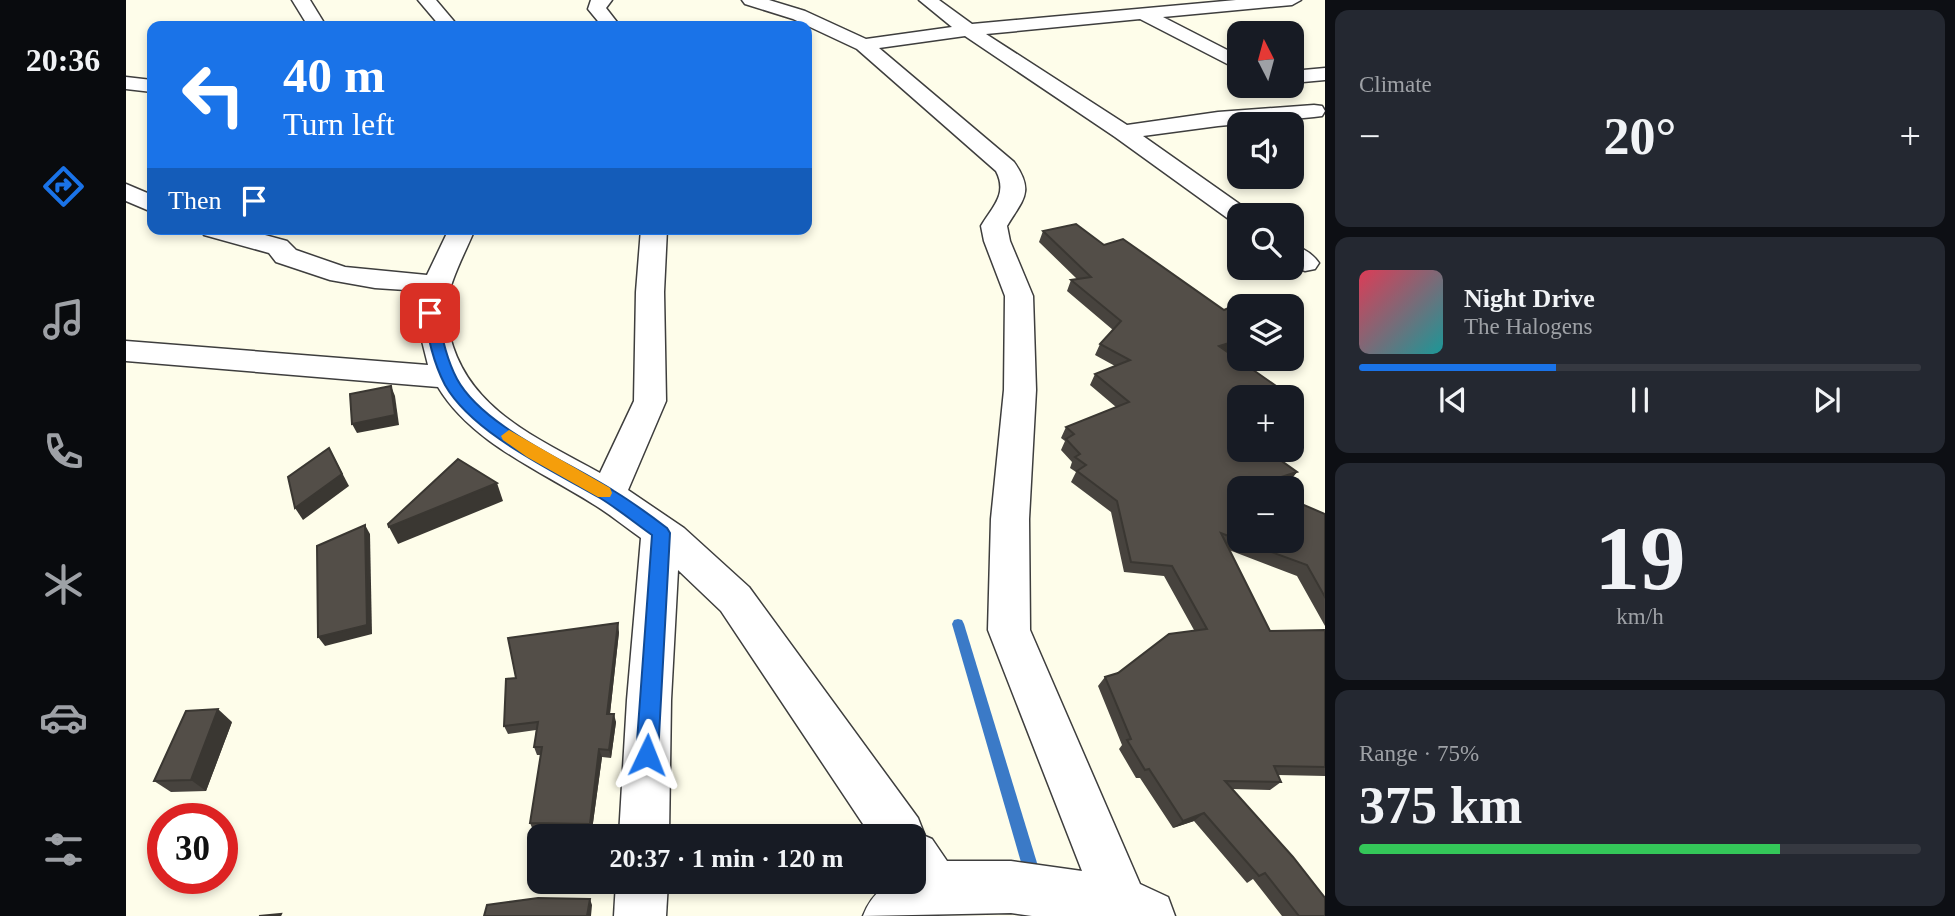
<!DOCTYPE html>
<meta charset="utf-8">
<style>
body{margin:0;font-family:"Times New Roman",serif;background:#242831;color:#f1f3f6;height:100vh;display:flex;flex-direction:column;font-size:26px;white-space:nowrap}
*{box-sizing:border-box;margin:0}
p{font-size:23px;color:#9ea1a6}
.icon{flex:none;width:38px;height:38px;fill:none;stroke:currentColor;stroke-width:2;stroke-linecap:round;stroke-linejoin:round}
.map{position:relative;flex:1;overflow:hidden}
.side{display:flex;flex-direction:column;gap:10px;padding:10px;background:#0d0f14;width:630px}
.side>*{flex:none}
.banner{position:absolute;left:21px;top:21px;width:665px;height:214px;border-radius:14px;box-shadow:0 4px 10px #0003;background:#1a73e8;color:#fff;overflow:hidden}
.needle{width:46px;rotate:354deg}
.tools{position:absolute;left:1101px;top:21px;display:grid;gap:14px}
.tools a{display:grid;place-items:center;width:77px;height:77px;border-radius:14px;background:#171b24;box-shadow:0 4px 10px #0003;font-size:35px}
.speed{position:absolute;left:21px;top:803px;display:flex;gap:14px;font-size:35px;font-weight:700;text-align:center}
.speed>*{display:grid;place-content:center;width:91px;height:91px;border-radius:50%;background:#171b24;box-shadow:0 4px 10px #0003;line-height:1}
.speed .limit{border:10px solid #d22;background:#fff;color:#111}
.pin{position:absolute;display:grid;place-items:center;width:60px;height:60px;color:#fff;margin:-30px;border-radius:14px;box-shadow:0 4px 10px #0006}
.me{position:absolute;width:77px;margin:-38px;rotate:2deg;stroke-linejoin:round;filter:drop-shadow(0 0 5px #0008)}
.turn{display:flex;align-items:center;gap:24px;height:147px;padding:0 21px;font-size:32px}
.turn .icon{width:91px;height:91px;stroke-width:2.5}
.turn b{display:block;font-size:49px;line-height:60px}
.then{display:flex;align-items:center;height:66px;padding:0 21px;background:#0003;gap:14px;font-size:26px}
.big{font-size:52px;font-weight:800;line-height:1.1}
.side .widget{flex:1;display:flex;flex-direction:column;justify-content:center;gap:10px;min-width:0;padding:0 24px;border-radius:14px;background:#242831}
.side .dial{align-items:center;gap:0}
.dial b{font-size:91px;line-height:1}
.song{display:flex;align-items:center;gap:21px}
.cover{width:84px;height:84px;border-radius:10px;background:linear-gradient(135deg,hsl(350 70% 55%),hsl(180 70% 35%))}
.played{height:7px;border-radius:4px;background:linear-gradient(90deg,#1a73e8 35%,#363941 35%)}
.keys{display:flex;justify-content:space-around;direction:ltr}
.heat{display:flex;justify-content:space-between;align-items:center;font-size:38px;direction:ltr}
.charge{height:10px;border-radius:5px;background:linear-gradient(90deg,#34c759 75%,#363941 0)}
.trip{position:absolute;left:401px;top:824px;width:399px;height:70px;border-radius:14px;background:#171b24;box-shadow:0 4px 10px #0003;font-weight:800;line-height:70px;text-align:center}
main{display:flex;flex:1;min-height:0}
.dock{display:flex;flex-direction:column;width:126px;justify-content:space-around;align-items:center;background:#090b0e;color:#9ea1a6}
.dock .icon{width:49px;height:49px}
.dock .active{color:#1a73e8}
.dock b{font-size:32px;color:#f1f3f6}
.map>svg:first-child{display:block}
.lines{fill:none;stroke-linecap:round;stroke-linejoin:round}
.stream{fill:#3b7ac7;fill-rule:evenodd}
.street-casing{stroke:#3e3e3e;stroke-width:3}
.street{fill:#fff;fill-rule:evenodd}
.wall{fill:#47433e}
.shaded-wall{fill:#3a3732}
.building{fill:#534e48;stroke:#3a3732;stroke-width:2}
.route{fill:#1a73e8;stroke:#114b97;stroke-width:2}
.slow{fill:#f59e0b}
</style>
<main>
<nav class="dock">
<b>20:36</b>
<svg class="icon active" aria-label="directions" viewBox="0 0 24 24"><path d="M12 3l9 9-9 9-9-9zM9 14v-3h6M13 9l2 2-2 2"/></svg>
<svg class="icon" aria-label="music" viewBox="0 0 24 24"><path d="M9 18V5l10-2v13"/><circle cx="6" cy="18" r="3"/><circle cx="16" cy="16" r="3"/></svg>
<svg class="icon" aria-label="phone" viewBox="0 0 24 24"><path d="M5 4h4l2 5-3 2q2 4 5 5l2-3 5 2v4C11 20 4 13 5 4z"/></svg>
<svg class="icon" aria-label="climate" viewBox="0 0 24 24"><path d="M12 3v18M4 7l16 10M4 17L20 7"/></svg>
<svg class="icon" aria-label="car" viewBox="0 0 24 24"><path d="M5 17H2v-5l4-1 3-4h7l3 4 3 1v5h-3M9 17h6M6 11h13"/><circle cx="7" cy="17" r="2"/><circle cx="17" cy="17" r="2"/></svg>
<svg class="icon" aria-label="filters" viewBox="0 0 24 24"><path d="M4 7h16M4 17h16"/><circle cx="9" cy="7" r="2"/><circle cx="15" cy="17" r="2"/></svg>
</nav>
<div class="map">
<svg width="1199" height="916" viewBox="0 0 1199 916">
<rect width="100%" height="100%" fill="#fefdea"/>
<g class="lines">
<path class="stream" d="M832,619L836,620L838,624L915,876L912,881L907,884L902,881L899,876L826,624L828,620Z"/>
<g class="street-casing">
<g id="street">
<path d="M166,0H184L200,26H182Z"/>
<path d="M292,0H310L332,26H314Z"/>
<path d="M465,0H486L480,8L494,26H476L462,9Z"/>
<path d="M616,0H643L679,11L740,39L826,27L793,0H813L846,24L1110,0H1175L1166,5L1037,17L1113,56V70L1014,19L860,34L1001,125L1092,112L1188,105L1196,106L1199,111L1196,116L1188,117L1092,126L1017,136L1122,210L1126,215H1113V223L1104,220L989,137L839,36L753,48L888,162C909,192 897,199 881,226L884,241L907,296L910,390L903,519L904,630L1014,884L1042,897L1049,916H906L885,913L737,916C747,891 760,882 788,882V836H745L595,611L552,570L545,700L543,836H493L501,700L515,538C499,527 484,514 467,504C413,470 345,442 312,387L0,361V341L302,365L289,313L295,291L249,288L204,280L150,262L143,253L78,235L74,229H117L161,241L170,250L219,267L301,275L323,229H349C338,255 323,282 319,310C318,318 322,328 324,336C342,410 413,439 474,473L508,401L510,292L515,229H541L538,292L540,401L502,490L558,528L623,587L792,818L799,836L806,839L821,861H885L956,871L862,630L865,519L878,390L879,296L858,241L855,226C867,206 882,194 870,171L731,49L667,19L619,4Z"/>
<path d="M1199,68V80L1166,83V71Z"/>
<path d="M0,77L26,80V92L0,89Z"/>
<path d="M0,184L26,195V212L0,201Z"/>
<path d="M1166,245C1177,248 1186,253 1193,263L1189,269L1179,271L1166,266Z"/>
<path d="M490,882H542L540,916H488Z"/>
</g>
</g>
<use href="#street" class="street"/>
</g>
<g class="wall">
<path d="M917,231L978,245L1098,310L1113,313V349L1102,352L1173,402L1166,412V397L1113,450L1171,472L1162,483L1113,488V541H1166L1199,514V626L1171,576L1103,550L1144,631L1199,630V776L1152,775L1155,782L1144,790L1106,789L1199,916H1156L1127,879L1121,883L1068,821L1047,828L1014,778H1010L993,749L996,745L972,686L979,677L992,673L1068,630L1038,576L998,572L985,512L945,482L950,472L944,468L946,462L935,450L939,441L935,438L940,427L990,407L964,385L969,374L989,366L969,355L974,344L987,330L941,291L945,280L951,279L913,242Z"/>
<path d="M493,632L484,714L490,722L485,758L476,757L466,830H407L404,823L415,755H411L408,747L410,730L382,734L378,726L390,678Z"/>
<path d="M106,722L80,791L45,792L28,781Z"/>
</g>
<g class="shaded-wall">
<path d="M1113,340V349L1087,357L1093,346Z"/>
<path d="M265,386L269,396L273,425L231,433L226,424Z"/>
<path d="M203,448L223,486L177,520L169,508Z"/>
<path d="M1171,472L1162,483L1146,488H1127L1130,485Z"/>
<path d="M371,483L377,501L272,544L263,527Z"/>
<path d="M239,525L244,534L246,634L199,646L192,637Z"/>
<path d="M492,623L493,632L483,722L481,714Z"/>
<path d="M92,709L106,722L80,791L65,780Z"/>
<path d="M488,714L490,722L485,758L483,750Z"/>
<path d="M473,749L476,757L466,830L464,824Z"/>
<path d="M1078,813L1068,821L1047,828L1057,821Z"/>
<path d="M464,899L466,905L465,916H461Z"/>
</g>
<g class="building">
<path d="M950,224L978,245L997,239L1098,310L1105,307L1113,313V340L1093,346L1173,402L1166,408V397H1113V450H1140L1171,472L1130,485L1137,488H1113V540L1095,533L1144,631L1199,630V767L1148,766L1155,782L1099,781L1167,857L1199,898V916H1173L1139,873L1133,876L1078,813L1057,821L1023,769L1019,770L1001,740L1005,739L979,677L992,673L1043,634L1081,629L1046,566L1005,562L991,501L951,471L960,465L949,457L954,454L940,439L948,434L940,427L1003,402L969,374L1004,360L974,344L995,321L945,280L965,277L917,231Z"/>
<path d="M265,386L269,415L226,424L224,394Z"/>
<path d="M203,448L216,474L169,508L162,477Z"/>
<path d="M332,459L371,483L263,527L262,524Z"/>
<path d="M1166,500L1199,514V597L1181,565L1115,541H1166Z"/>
<path d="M239,525L241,625L192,637L191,546Z"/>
<path d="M492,623L481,714H488L483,750L473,749L464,824L404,823L416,747H408L412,722L378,726L380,679L390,678L382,638Z"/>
<path d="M92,709L65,780L28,781L60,711Z"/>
<path d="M412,898L464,899L461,916H358L361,905Z"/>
<path d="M155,914L154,916H133Z"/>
</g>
<path class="route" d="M304,309L311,313C316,336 320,358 331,379C357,427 443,462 488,491C506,502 524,515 541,528L544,533L532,755L528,762L521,765L513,762L510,755L526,535C509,523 492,509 474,498C426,470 347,434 319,385C307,362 302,337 298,313Z"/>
<path class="slow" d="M383,430L484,488L486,493L484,497H472L401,457L377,440L375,436Z"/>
</svg>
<div class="tools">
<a><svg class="needle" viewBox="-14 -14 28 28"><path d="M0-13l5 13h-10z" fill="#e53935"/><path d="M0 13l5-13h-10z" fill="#9ea1a6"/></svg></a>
<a><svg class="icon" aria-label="sound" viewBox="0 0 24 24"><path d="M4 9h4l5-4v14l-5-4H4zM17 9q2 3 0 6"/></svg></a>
<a><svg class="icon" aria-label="search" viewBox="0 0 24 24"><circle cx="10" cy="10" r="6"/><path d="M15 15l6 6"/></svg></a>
<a><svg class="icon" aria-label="layers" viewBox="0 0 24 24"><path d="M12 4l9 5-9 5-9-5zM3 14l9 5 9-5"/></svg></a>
<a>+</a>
<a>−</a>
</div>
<div class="speed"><div class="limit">30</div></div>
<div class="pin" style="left:304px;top:313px;background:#d93025"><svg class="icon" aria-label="arrive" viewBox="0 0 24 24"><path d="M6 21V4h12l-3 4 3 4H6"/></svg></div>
<svg class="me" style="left:521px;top:755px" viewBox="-20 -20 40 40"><path d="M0-17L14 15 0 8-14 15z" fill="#1a73e8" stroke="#fff" stroke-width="4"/></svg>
<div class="trip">20:37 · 1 min · 120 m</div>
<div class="banner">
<div class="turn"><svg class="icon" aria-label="left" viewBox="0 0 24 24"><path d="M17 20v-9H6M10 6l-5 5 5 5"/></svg><div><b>40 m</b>Turn left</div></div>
<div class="then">Then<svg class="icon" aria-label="arrive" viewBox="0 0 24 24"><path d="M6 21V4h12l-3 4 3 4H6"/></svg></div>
</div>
</div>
<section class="side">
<div class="widget"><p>Climate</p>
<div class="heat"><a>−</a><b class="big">20°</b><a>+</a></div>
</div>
<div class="widget">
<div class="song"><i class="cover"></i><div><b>Night Drive</b><p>The Halogens</p></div></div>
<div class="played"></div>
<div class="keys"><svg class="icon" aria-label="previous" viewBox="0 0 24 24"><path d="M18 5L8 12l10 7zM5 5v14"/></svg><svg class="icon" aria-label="pause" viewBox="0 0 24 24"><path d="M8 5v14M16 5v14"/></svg><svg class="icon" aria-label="next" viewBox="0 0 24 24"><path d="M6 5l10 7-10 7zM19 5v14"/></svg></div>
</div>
<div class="widget dial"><b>19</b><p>km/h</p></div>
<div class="widget"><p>Range · 75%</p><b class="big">375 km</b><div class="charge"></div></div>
</section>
</main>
